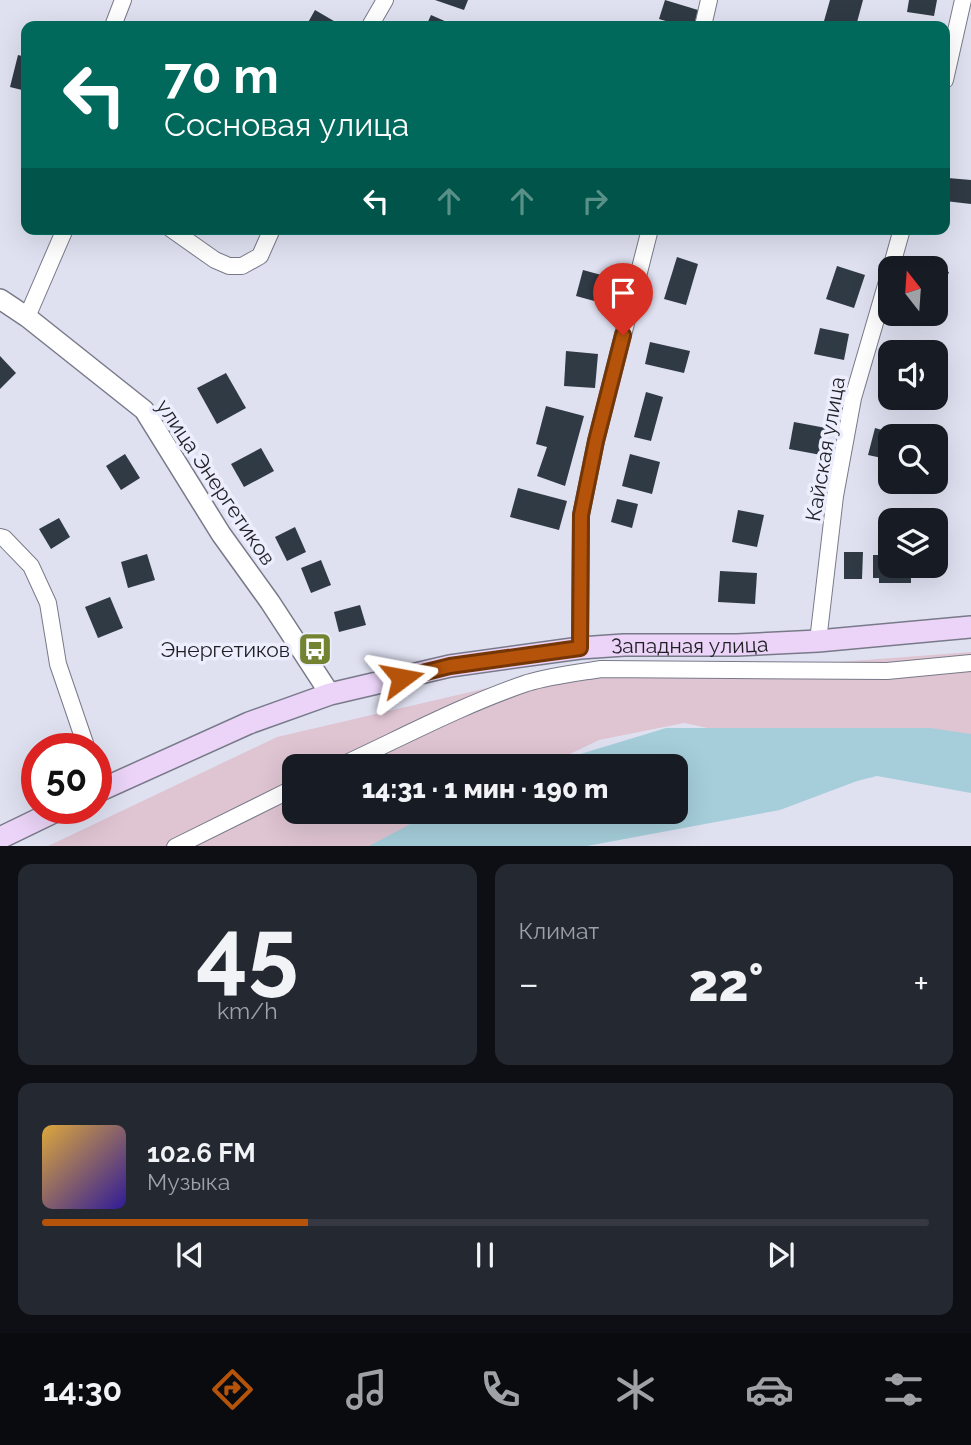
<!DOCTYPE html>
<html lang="ru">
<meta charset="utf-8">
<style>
body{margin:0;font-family:Raleway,sans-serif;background:#242831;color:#f1f3f6;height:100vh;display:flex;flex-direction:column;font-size:26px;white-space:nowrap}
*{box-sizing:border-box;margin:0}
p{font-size:23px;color:#9ea1a6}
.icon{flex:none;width:38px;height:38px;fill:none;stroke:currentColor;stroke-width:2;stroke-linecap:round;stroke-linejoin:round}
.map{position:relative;height:846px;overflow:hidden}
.drawer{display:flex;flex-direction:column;gap:18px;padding:18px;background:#0d0f14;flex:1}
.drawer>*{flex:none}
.top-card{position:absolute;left:21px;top:21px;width:929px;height:214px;border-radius:14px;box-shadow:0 7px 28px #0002;background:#00695c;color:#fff;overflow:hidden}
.needle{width:46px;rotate:343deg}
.buttons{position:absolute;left:878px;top:256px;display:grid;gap:14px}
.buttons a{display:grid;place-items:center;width:70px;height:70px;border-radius:14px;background:#171b24;box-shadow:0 7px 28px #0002;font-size:35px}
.speed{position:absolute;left:21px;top:733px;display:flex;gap:14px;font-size:35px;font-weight:700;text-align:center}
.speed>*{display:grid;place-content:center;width:91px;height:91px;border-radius:50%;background:#171b24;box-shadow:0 7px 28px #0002;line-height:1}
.speed .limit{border:10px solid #d22;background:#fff;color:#111}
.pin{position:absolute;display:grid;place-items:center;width:60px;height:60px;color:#fff;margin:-72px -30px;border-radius:50% 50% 50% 0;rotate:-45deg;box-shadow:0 0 7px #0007}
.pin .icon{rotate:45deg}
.me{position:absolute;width:77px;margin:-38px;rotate:77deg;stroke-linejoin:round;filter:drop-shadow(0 0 5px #0008)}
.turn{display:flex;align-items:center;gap:24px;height:147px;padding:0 28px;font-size:32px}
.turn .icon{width:91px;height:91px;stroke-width:2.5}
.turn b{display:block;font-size:49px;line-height:60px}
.lanes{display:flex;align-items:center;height:66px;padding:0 28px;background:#0003;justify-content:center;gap:35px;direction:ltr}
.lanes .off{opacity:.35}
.big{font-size:52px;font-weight:800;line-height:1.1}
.drawer .card{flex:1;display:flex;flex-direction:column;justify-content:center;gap:10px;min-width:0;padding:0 24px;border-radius:14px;background:#242831}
.drawer .dial{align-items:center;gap:0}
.dial b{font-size:91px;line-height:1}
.song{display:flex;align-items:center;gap:21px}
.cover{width:84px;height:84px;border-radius:10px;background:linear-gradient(135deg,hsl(40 70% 55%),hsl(250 70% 35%))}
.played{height:7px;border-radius:4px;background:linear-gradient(90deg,#b45309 30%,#363941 30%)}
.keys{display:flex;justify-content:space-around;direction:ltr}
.heat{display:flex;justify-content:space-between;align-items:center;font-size:38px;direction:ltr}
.drawer .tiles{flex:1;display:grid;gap:18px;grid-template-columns:1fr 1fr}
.card:last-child{grid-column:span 2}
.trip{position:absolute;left:282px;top:754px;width:406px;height:70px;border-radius:14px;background:#171b24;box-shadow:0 7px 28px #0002;font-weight:800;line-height:70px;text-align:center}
.tabs{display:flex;height:112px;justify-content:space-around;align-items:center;background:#090b0e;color:#9ea1a6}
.tabs .icon{width:49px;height:49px}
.tabs .on{color:#b45309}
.tabs b{font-size:32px;color:#f1f3f6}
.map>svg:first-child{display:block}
.green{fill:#dfc4d2}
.water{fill:#a5ceda}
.building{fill:#303a44}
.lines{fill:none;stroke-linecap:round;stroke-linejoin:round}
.minor-casing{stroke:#787a89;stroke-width:18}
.tertiary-casing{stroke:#787a89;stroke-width:22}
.secondary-casing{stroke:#787a89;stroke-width:24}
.minor{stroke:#fff;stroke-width:16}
.tertiary{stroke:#fff;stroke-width:19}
.secondary{stroke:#ebd4f7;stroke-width:21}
.route-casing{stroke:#753606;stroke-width:18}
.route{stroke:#b45309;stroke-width:12}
.labels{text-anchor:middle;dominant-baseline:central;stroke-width:7;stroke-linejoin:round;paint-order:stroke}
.street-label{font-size:21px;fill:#1f2026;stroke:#eceefe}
.poi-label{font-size:21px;fill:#1f2026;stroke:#eceefe;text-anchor:end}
</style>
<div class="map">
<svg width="971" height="847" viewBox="0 0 971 847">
<rect width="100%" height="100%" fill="#dfe1f1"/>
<path class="green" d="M971,652V757L731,733L684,723L599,740L545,766H294V812H450L379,846L46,847L277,737L569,669L787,666Z"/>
<path class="water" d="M666,728H930L971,734V793L877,776L857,781L780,810L587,846H369L433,812H676V766H541Z"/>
<g class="building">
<path d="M435,0H468L464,10Z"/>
<path d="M665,0L698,10L694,26H668L669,22L659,19Z"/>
<path d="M830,0H863L856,26H843L824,21Z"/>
<path d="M909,0H937L934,16L907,12Z"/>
<path d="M315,10L339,24L338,26H306Z"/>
<path d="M431,15L456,26H426Z"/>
<path d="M18,55L26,57V91L10,87Z"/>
<path d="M948,178L971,180V204L945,201Z"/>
<path d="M677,257L698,264L686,305L664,299Z"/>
<path d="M912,258L936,267V268H908Z"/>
<path d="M837,266L865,275L854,308L826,299Z"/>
<path d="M936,268L949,272L939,298L936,297Z"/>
<path d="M583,270L616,279L609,305L576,296Z"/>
<path d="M820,328L849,334L844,360L814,354Z"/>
<path d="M650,342L690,351L684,373L645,364Z"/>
<path d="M896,342L921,351V352H893Z"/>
<path d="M566,351L598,354L595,388L564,386Z"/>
<path d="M0,356L16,373L0,389Z"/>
<path d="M226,373L246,408L217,424L197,388Z"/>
<path d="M646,392L663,397L651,441L634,437Z"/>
<path d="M546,406L584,416L565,486L537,476L547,447L536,444Z"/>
<path d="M794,422L826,428L821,455L789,449Z"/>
<path d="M875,428L900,435L891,436V460L868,455Z"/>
<path d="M261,448L274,471L244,487L231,464Z"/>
<path d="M125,454L140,478L121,490L106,466Z"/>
<path d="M630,454L660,462L652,494L622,486Z"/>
<path d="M518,488L567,501L559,530L510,517Z"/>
<path d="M617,499L638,504L632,528L611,522Z"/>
<path d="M738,510L764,515L757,547L732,542Z"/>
<path d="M59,518L70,537L51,549L39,529Z"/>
<path d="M295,527L306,552L287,561L275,537Z"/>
<path d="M844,552H863L862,579H844Z"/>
<path d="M147,554L155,580L128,588L121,562Z"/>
<path d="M873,555H891V565H911V583H879V578H873Z"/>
<path d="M321,560L331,585L311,593L301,568Z"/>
<path d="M720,571L757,573L755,604L718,602Z"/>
<path d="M110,597L123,628L98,638L85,607Z"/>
<path d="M360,605L366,625L339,632L334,612Z"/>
</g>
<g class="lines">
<g class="minor-casing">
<g id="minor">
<path d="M113,26L123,0"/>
<path d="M370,26L385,0"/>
<path d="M703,26L709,0"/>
<path d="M945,80L963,0"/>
<path d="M171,229L215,260L229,266H242L260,256L272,229"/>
<path d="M891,268L902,229"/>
<path d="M27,317L65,229"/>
<path d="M0,537L4,538L31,566L48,603L58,664L87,749"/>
<path d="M818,641L835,496L853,398L891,268"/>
<path d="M580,648L581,515L596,441L650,229"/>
<path d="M96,766L107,787"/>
<path d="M340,766C401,738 462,705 527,683C550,676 576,673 601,669L887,671L971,663"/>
<path d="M175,847L294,788"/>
</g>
</g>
<g class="tertiary-casing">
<path id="tertiary" d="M0,299L27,317L144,410L221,534L270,602L330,694"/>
</g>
<g class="secondary-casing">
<g id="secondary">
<path id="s1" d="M96,792L249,723L330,694L450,666L580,648L624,645H737L818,641L971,627"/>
<path d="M0,838L62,808"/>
</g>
</g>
<use href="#minor" class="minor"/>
<use href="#tertiary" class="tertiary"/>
<use href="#secondary" class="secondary"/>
</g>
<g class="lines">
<g class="route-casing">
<path id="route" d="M402,678L450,666L580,648L581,515L596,441L623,335"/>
</g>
<use href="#route" class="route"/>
</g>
<defs>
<g id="bus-square" transform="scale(1.75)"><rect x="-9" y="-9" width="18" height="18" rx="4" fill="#728332" stroke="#eceefe"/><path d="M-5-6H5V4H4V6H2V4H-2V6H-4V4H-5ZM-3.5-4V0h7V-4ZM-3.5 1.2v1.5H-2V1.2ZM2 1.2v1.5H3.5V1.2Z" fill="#fff"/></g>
</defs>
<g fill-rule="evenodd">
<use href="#bus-square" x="315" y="649"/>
</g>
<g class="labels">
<g class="street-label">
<text transform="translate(825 449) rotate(-80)">Кайская улица</text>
<text transform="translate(216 482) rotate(56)">улица Энергетиков</text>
<text stroke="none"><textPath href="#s1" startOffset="618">Западная улица</textPath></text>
</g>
<g class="poi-label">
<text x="290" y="649">Энергетиков</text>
</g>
</g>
</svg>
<div class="buttons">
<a><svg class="needle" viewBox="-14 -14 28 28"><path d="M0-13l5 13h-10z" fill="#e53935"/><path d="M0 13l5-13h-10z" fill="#9ea1a6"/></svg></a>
<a><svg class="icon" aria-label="sound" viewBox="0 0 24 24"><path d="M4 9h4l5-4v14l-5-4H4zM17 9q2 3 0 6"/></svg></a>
<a><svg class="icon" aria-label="search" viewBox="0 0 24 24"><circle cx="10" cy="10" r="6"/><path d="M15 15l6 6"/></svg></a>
<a><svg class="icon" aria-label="layers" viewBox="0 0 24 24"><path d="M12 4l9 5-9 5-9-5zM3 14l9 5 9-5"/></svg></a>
</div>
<div class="speed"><div class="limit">50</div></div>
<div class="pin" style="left:623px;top:335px;background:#d93025"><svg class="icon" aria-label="arrive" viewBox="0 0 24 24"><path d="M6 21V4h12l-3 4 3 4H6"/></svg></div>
<svg class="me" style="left:402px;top:678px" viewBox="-20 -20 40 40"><path d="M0-17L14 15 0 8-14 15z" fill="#b45309" stroke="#fff" stroke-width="4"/></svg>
<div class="trip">14:31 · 1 мин · 190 m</div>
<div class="top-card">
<div class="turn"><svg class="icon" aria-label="left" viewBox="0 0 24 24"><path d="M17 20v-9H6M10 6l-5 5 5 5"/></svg><div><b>70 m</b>Сосновая улица</div></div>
<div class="lanes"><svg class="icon" aria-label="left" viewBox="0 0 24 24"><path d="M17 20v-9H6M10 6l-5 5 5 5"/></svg><svg class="icon off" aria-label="ahead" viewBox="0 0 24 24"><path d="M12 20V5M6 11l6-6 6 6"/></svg><svg class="icon off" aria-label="ahead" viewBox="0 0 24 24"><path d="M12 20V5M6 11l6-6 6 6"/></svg><svg class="icon off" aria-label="right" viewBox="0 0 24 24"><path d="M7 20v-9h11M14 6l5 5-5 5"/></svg></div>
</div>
</div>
<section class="drawer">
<div class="tiles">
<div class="card dial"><b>45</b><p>km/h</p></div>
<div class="card"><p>Климат</p>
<div class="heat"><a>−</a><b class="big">22°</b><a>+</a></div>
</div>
<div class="card">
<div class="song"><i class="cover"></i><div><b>102.6 FM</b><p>Музыка</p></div></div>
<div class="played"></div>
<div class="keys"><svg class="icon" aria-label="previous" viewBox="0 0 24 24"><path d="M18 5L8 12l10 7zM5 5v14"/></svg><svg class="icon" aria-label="pause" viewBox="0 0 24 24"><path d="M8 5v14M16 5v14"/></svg><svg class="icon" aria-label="next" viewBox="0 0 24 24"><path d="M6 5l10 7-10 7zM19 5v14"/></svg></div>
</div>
</div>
</section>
<nav class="tabs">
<b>14:30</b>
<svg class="icon on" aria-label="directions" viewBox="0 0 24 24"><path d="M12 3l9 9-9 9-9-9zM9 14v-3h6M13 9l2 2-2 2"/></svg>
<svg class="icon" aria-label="music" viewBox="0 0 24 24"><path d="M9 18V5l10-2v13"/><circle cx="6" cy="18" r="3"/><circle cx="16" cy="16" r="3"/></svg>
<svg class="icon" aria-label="phone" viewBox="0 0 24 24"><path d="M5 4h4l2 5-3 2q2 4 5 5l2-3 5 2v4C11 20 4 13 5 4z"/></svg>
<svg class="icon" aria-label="climate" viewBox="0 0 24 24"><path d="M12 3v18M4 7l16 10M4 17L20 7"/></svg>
<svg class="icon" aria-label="car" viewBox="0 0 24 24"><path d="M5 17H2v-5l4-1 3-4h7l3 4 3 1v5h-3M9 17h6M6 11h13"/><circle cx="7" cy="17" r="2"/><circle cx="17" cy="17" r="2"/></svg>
<svg class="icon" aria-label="filters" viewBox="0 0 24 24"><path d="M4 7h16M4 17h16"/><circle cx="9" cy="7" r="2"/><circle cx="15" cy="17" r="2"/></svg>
</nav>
